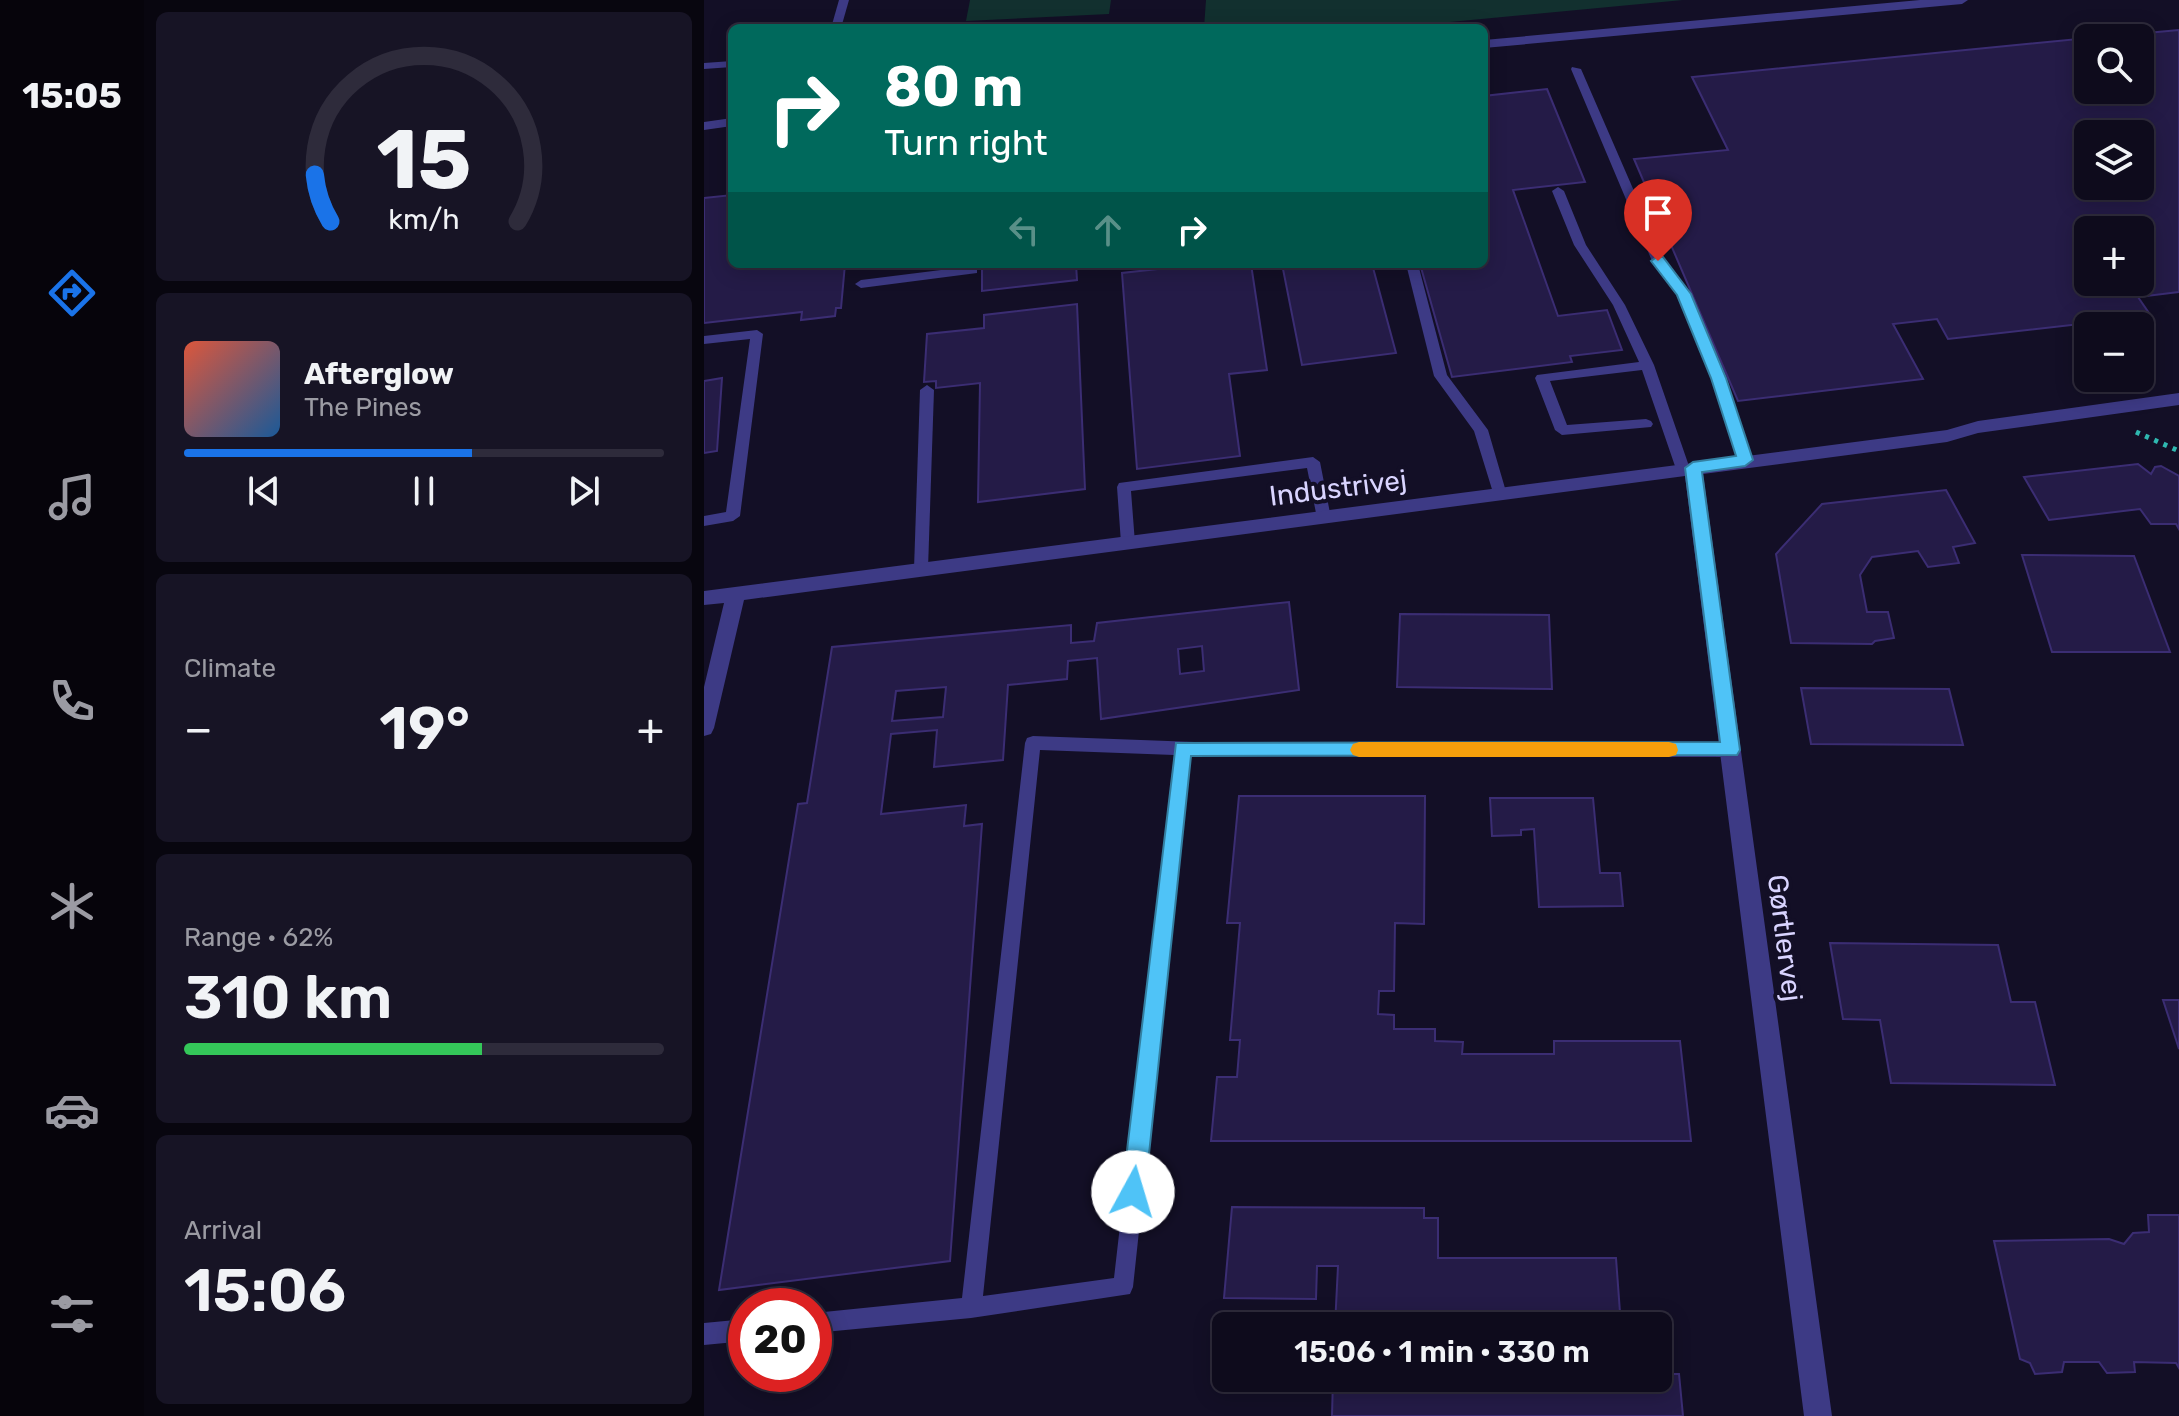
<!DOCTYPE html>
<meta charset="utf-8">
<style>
body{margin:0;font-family:Rubik,sans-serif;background:#171425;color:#f1f3f6;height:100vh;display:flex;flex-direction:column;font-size:30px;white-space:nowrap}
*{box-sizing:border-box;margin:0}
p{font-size:26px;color:#9b9ba3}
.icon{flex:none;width:44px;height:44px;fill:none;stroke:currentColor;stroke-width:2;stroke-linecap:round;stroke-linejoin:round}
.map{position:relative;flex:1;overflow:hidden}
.side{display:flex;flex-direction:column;gap:12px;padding:12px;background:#08060f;width:560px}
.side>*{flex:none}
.top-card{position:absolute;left:24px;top:24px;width:760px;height:244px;border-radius:12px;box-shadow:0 4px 20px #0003,0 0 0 2px #2e2b3b;background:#00695c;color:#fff;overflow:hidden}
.buttons{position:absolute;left:1370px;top:24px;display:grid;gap:16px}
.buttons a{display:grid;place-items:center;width:80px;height:80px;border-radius:12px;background:#0e0b1c;box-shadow:0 4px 20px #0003,0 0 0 2px #2e2b3b;font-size:40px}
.speed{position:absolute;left:24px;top:1288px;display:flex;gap:16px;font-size:40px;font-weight:700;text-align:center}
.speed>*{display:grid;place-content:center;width:104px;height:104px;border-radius:50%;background:#0e0b1c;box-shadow:0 4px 20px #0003,0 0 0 2px #2e2b3b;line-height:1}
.speed .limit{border:12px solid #d22;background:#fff;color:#111}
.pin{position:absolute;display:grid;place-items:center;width:68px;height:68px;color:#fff;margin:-82px -34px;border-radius:50% 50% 50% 0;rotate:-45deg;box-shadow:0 0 8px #0007}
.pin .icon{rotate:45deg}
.me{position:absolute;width:88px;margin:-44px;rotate:6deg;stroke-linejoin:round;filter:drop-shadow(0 0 6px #0008)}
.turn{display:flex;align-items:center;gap:28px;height:168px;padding:0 24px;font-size:36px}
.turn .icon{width:104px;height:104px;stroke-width:2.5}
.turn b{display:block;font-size:56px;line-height:68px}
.lanes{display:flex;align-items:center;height:76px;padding:0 24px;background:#0003;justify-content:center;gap:40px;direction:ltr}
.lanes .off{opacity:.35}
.big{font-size:60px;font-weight:600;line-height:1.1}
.side .widget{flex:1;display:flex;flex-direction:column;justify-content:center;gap:12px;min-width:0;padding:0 28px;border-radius:12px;background:#171425}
.side .dial{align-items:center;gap:0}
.dial svg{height:208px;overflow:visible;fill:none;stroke:#2e2b3b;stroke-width:7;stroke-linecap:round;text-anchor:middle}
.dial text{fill:#f1f3f6;stroke:none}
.song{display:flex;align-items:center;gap:24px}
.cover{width:96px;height:96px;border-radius:12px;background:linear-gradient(135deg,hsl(10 70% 55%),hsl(210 70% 35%))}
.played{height:8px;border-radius:4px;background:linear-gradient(90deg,#1a73e8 60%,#2e2b3b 60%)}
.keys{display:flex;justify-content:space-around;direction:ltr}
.heat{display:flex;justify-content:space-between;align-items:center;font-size:44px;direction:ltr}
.charge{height:12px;border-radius:6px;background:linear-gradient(90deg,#34c759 62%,#2e2b3b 0)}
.trip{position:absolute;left:508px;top:1312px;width:460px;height:80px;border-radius:12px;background:#0e0b1c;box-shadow:0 4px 20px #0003,0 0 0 2px #2e2b3b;font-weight:600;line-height:80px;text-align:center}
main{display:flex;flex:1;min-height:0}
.tabs{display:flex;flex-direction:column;width:144px;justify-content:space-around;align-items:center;background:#06040b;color:#9b9ba3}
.tabs .icon{width:56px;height:56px}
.tabs .current{color:#1a73e8}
.tabs b{font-size:36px;color:#f1f3f6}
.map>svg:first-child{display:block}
.green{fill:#12302f}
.building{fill:#241b47;stroke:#3b2d73;stroke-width:2;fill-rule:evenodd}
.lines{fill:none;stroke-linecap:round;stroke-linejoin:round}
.path{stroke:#2fb8b0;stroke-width:5;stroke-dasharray:4 6;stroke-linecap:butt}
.service{fill:#3d3a85;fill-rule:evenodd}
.minor{fill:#3d3a85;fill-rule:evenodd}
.tertiary{fill:#3d3a85;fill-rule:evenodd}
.route{fill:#4fc3f7;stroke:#337fa1;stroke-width:2}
.slow{fill:#f59e0b}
.labels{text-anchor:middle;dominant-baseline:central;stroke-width:8;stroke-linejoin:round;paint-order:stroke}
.street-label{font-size:28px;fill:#d9d4ff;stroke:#130f26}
</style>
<main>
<nav class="tabs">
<b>15:05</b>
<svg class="icon current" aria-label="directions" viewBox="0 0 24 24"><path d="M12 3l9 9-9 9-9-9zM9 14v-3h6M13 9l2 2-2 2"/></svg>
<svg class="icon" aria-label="music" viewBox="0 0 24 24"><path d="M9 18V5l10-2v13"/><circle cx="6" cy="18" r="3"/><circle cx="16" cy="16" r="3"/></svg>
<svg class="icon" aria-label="phone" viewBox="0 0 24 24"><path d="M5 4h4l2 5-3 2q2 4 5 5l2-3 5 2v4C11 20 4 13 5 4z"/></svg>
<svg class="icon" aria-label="climate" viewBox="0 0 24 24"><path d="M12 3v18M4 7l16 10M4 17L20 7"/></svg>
<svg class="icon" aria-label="car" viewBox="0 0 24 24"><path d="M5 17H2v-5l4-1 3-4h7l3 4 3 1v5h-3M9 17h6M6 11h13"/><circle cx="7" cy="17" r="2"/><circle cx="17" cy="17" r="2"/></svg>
<svg class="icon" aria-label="filters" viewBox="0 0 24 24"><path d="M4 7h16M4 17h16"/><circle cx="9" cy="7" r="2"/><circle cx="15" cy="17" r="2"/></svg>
</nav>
<section class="side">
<div class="widget dial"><svg viewBox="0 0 100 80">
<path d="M14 69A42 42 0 1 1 86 69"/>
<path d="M14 69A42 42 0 0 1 8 51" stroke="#1a73e8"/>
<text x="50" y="56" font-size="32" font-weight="700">15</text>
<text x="50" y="72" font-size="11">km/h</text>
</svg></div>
<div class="widget">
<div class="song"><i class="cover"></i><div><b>Afterglow</b><p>The Pines</p></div></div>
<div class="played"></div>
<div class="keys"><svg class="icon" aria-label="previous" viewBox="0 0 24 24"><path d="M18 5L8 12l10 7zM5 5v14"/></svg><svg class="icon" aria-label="pause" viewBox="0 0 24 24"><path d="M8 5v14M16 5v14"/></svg><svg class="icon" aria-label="next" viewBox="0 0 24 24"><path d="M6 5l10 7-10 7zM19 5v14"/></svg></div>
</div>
<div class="widget"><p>Climate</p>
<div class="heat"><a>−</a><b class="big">19°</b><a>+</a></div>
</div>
<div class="widget"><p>Range · 62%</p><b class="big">310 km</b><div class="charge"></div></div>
<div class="widget"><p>Arrival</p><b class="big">15:06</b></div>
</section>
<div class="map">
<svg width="1475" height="1416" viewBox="0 0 1475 1416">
<rect width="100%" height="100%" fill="#130f26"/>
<g class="green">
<path d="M266,0H407L405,14L262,21Z"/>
<path d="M502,0H979L683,28H500Z"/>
</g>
<g class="building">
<path d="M1475,30V292L1434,297L1447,316L1244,339L1233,319L1189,324L1219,379L1034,401L930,159L1024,150L988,77L1384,38V90H1436V38H1388ZM1384,134H1436V186H1384ZM1384,230H1436V282H1384Z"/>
<path d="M843,89L881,182L809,190L854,316L903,310L918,350L866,356L868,362L748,377L716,264H780V96Z"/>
<path d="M28,195V264H141L137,308H132L131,316L97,320L98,312L0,323V198Z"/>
<path d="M278,264H372L373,280L278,291Z"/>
<path d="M499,264H547L563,370L525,374L536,456L433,469L418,273Z"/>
<path d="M578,264H668L692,353L598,365Z"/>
<path d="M373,304L381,489L274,502L276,383L232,388V381L220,382L223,334L280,328V315Z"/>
<path d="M18,378L13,451L0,453V381Z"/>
<path d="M1434,464L1447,474L1451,467L1457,466L1475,476V529L1472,524H1447L1436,509L1345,520L1320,477Z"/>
<path d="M1242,490L1271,543L1249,547L1255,563L1224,567L1214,551L1168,557L1156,575L1163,612H1184L1190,638L1171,641L1168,644L1087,643L1072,554L1118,504Z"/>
<path d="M1318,555L1430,556L1466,652H1348Z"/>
<path d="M585,602L595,690L397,719L393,658L364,661L363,679L304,685L299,760L230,767L233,730L187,734L177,814L262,805L260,826L278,824L246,1261L15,1290L94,804L103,803L128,647L367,625V643L390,641L393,623ZM498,646L500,671L476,674L474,649ZM242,687L239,717L188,721L192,691Z"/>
<path d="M696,614L845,615L848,689L693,687Z"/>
<path d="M1097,688L1245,689L1259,745L1107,744Z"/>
<path d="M535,796H721L720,924L691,923L690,991H675L674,1014L690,1015V1029H731V1041L759,1042L758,1054H850V1041H976L987,1141H507L513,1077H533L536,1040H526L536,923H523Z"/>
<path d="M786,798H889L896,873H916L919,906L835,907L830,829L817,830V835L788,836Z"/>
<path d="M1126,943L1294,945L1307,1002H1331L1351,1085L1187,1083L1176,1020L1139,1019Z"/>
<path d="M1459,1000H1475V1049Z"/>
<path d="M528,1207L720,1208V1218H734V1258H912L917,1326H631L634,1266H613L612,1299L520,1298Z"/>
<path d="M1444,1215H1475V1368L1472,1363L1430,1362L1431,1372L1403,1373L1395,1362H1360L1358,1372L1331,1374L1326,1363L1316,1359L1290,1241L1405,1239L1420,1244L1429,1233L1445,1232Z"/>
<path d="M954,1374H975L979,1416H628L629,1378H954Z"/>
</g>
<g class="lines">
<path class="path" d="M1432,432L1475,451"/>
<g class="service">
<path d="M135,0H145L137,28H127Z"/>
<path d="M28,61V67L0,69V63Z"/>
<path d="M868,67L877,69L960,260L986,294L1022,378L1048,460L1046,464H1036L1034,460L1008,378L974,295L948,261L867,69Z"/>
<path d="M854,187L860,191L882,245L921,305L950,365L986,469L984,473L979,474L972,469L938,370L846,381L863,425L942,419L947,421L949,424L947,427L858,435L851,430L831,378L833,375L935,362L909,305L870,245L848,191Z"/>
<path d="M702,264H714L743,375L784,430L803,495L801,499H791L770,431L730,376Z"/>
<path d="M269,266L273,267V273L157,288L151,284L157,280Z"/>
<path d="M53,330L59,334L36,516L29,521L0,526V516L22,512L46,339L0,344V336Z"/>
<path d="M223,385L230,390L224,569L217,575L210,569L216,390Z"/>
<path d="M609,457L616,462L627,518L625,522L620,523L613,518L603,468L427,491L431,543L424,548L417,543L413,487L415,483Z"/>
<path d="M329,736L518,743H1026L1032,745L1034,750L1032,755L1026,757L486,756L429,1287L426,1294L267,1318L110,1333V1313L258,1298L321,743L323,738ZM336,750L470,755L410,1278L279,1296Z"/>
<path d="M42,1319V1341L0,1345V1323Z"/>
</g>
<path class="minor" d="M1475,393V405L1274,433L1243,442L999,474L1128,1416H1100L981,476L40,600L10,728L7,734L0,736V687L20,603L0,605V591L1243,430L1274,421Z"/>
<g class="tertiary">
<path d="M1216,0H1264L1258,4L780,48V40Z"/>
<path d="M28,118V126L0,130V122Z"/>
</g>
</g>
<path class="route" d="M954,256L959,257L987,294L1022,378L1049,460L1041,466L998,472L1036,750L1033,755L487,756L441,1192L437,1200L429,1203L421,1200L418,1192L472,743L1016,742L981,468L989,462L1032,456L1007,378L973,295L947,261Z"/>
<path class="slow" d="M655,742H965L972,744L974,750L972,755L965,757H655L649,755L646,750L649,744Z"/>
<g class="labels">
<g class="street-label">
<text transform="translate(634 488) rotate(-7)">Industrivej</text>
<text transform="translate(1081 938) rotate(83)">Gørtlervej</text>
</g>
</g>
</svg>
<div class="buttons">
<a><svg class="icon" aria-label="search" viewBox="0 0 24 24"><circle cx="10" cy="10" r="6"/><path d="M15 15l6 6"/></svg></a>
<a><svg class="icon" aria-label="layers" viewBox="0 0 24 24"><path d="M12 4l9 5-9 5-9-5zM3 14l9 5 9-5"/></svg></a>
<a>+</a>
<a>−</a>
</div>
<div class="speed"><div class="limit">20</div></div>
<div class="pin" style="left:954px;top:261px;background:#d93025"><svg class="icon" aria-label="arrive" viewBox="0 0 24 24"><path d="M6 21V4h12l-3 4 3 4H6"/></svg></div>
<svg class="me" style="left:429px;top:1192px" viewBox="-20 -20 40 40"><circle r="19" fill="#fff"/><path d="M0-13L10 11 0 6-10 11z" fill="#4fc3f7"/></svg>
<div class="trip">15:06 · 1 min · 330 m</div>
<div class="top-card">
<div class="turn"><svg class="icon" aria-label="right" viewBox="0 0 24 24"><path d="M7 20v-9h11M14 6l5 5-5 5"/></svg><div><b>80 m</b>Turn right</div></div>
<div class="lanes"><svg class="icon off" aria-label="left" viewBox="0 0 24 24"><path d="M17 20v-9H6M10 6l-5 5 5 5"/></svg><svg class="icon off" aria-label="ahead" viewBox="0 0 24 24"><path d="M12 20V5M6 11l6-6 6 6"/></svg><svg class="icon" aria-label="right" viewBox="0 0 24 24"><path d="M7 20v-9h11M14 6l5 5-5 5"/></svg></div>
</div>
</div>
</main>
